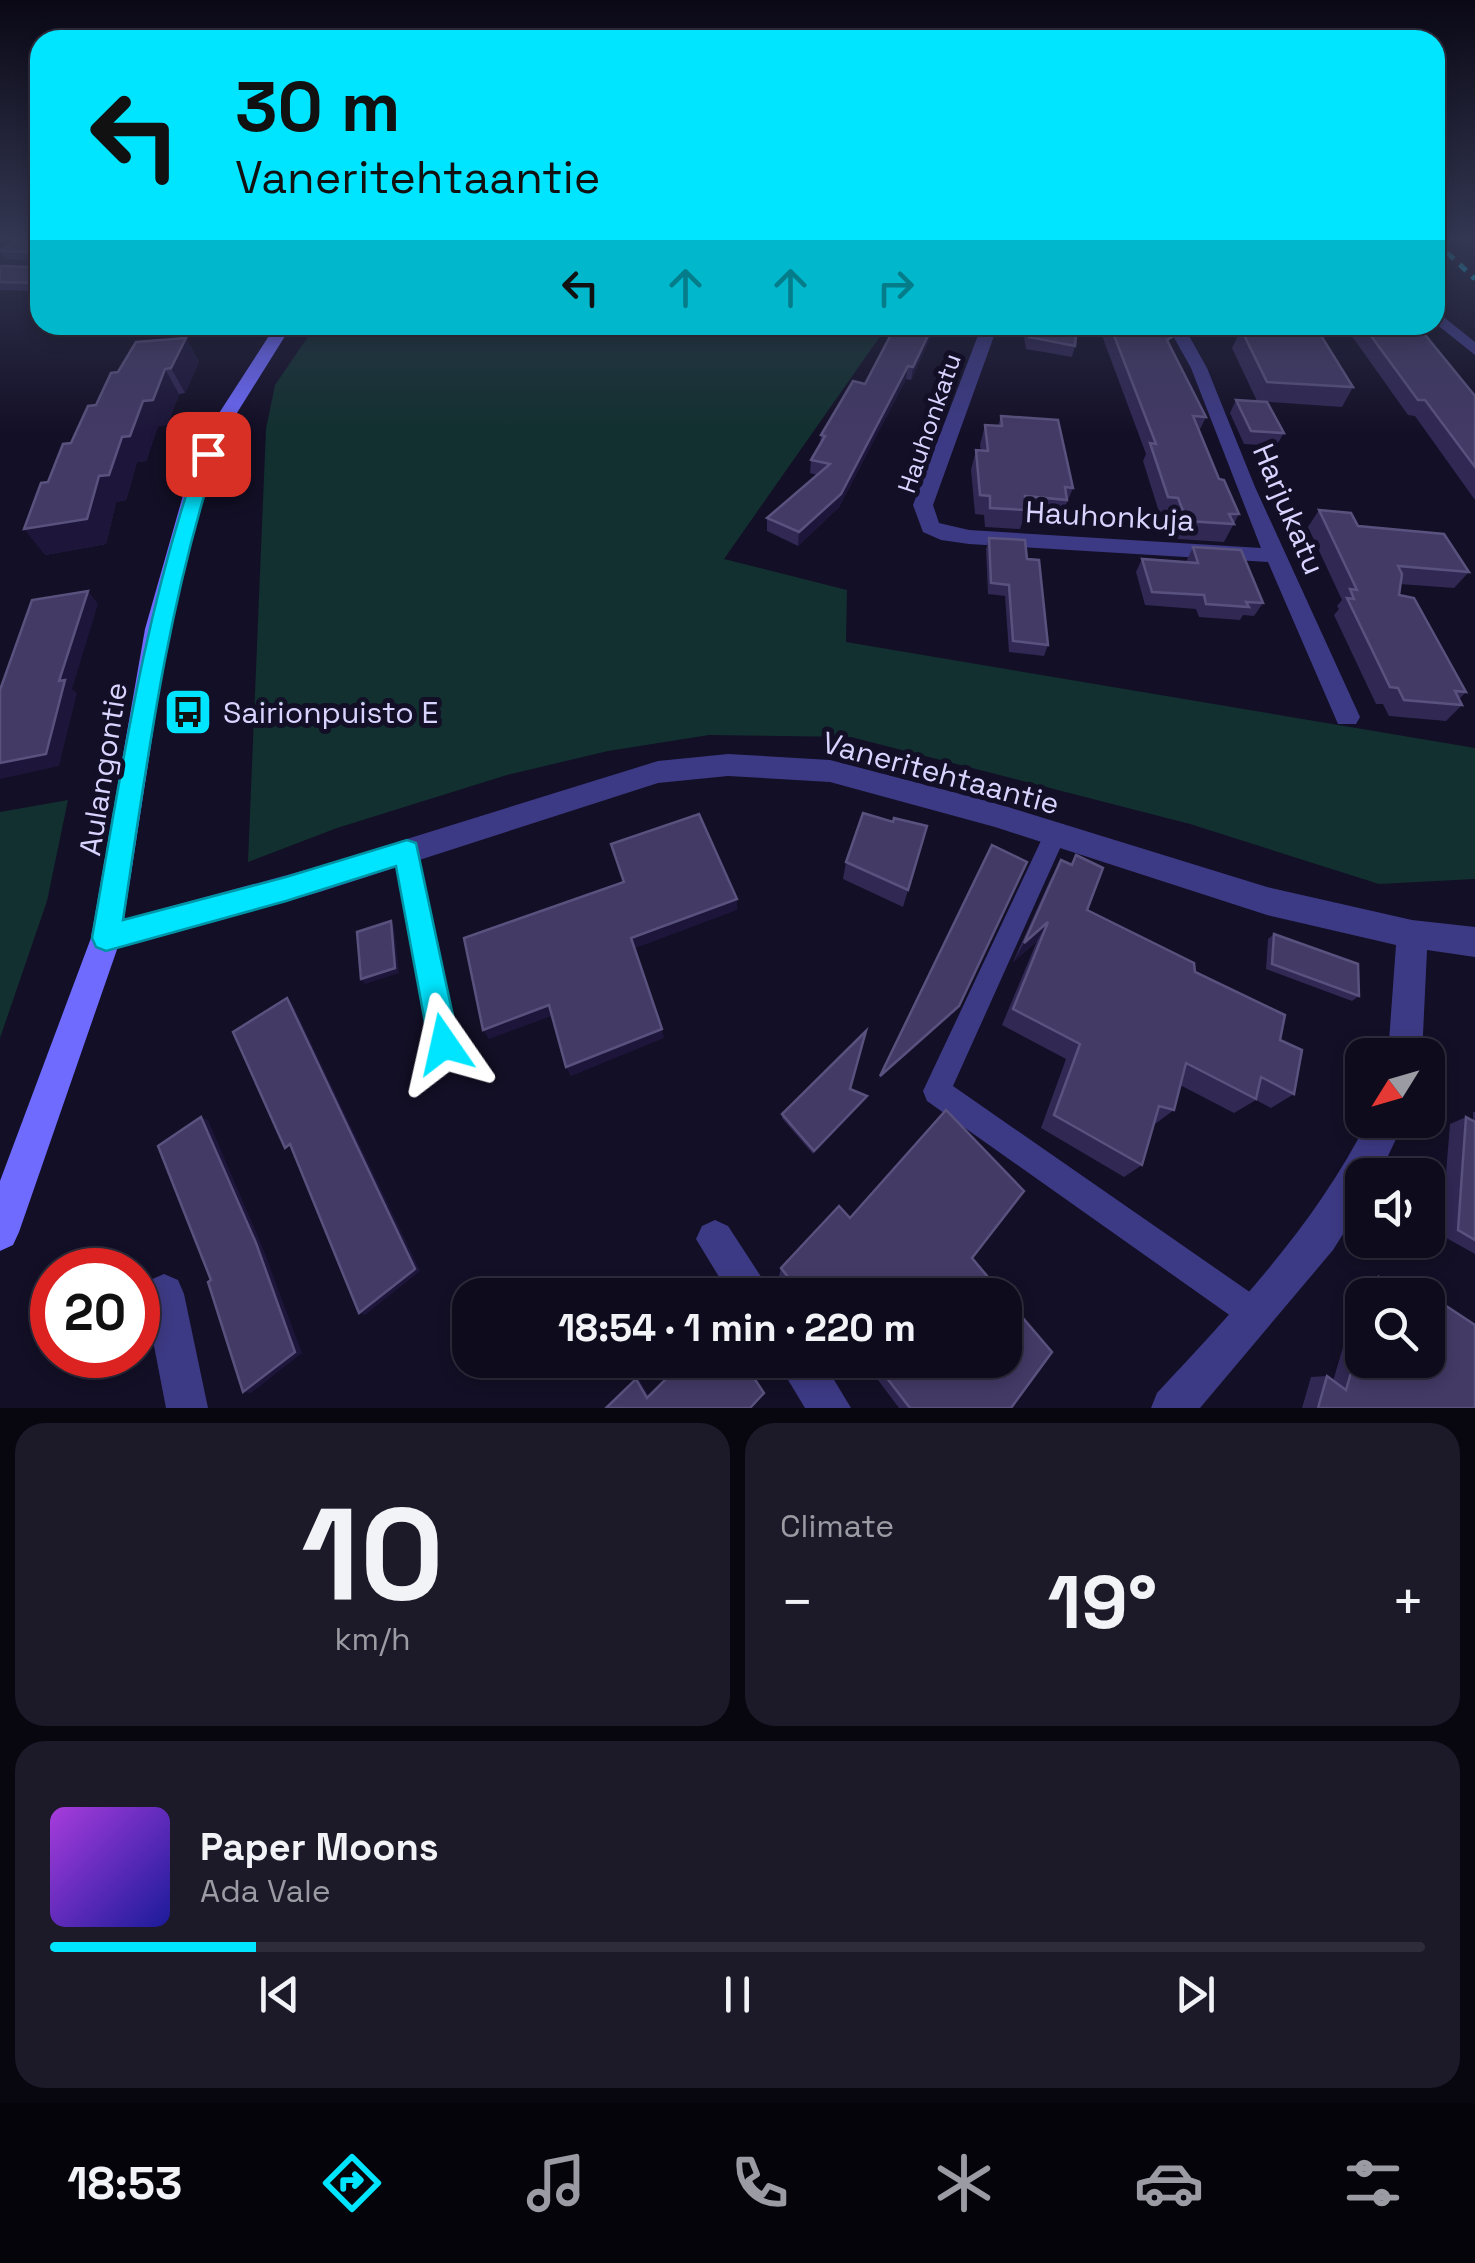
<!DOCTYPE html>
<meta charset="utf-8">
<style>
body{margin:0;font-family:"Space Grotesk",sans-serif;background:#1c1929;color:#f1f3f6;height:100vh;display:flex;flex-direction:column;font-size:38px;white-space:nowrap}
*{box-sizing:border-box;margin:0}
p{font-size:32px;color:#9b9ba3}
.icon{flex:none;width:55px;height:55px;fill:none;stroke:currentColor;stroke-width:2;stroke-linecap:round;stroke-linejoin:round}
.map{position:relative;height:1408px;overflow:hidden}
.sheet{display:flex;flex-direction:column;gap:15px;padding:15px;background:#08060f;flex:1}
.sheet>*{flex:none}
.hud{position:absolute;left:30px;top:30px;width:1415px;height:305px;border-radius:30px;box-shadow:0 5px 15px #0003,0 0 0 2px #2e2b3b;background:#00e5ff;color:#111;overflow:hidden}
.needle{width:65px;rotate:233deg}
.tools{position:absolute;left:1345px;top:1038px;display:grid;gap:20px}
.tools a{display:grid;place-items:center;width:100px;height:100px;border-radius:20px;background:#0e0b1c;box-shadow:0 5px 15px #0003,0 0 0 2px #2e2b3b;font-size:50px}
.speed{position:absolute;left:30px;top:1248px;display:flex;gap:20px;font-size:50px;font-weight:700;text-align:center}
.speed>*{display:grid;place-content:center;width:130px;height:130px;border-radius:50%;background:#0e0b1c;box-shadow:0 5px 15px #0003,0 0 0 2px #2e2b3b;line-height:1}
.speed .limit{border:15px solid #d22;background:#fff;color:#111}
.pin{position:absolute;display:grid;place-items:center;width:85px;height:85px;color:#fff;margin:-42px;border-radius:20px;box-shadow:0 5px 15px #0006}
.me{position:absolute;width:110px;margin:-55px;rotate:349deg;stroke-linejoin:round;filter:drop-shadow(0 0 8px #0008)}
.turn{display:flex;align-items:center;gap:35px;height:210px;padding:0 40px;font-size:45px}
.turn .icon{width:130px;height:130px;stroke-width:2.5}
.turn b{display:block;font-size:70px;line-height:85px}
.lanes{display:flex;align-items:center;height:95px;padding:0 40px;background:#0003;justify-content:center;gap:50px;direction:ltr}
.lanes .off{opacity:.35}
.big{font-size:75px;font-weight:700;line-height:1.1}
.sheet .tile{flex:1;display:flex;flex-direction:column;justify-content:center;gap:15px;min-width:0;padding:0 35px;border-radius:30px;background:#1c1929}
.sheet .dial{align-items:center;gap:0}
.dial b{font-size:130px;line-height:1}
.song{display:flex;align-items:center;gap:30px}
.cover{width:120px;height:120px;border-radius:15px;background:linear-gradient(135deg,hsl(280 70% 55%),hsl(240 70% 35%))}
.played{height:10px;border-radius:5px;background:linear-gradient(90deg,#00e5ff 15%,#2e2b3b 15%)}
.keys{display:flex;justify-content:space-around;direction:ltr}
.heat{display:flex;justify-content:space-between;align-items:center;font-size:55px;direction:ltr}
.sheet .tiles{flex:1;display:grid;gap:15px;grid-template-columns:1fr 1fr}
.tile:last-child{grid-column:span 2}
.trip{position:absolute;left:452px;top:1278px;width:570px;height:100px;border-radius:30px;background:#0e0b1c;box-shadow:0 5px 15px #0003,0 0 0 2px #2e2b3b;font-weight:700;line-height:100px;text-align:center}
.menu{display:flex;height:160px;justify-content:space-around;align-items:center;background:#06040b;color:#9b9ba3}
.menu .icon{width:70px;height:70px}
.menu .current{color:#00e5ff}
.menu b{font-size:45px;color:#f1f3f6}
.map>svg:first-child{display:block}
.green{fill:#12302f}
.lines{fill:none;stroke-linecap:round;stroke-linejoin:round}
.service{fill:#3d3a85;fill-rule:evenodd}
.minor{fill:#3d3a85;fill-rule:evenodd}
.secondary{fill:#6f6bff;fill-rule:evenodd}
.rail{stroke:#00e5ff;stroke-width:5;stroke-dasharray:9 8;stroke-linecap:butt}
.wall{fill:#312854}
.shaded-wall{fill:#1d163a}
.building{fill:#433a66;stroke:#5a527e;stroke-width:2.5}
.route{fill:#00e5ff;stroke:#0095a6;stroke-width:2.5}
.labels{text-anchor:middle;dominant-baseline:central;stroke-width:10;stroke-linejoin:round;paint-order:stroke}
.far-street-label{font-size:25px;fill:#d9d4ff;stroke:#130f26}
.street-label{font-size:30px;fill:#d9d4ff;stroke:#130f26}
.poi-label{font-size:30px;fill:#d9d4ff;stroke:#130f26;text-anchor:start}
</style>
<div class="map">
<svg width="1475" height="1408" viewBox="0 0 1475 1408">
<rect width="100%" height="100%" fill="#130f26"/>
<g class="green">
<path d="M316,325H888L724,559L847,590L846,642L1475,748V879L1379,884L1190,824L851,737L709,735L608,751L507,775L337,828L248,862L266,429L275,385Z"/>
<path d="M68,800L47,901L0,1038V812Z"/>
</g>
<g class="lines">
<g class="service">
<path d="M1055,825L1063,828L1066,835L953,1086L1267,1304L1272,1315L1267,1326L1256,1331L1245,1326L927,1101L923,1091L1047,828Z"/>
<path d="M407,841L415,844L418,851L457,1044L453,1053L444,1057L435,1053L431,1044L396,851L399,844Z"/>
</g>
<g class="minor">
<path d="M1435,310L1475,342V355L1435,323Z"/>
<path d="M982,325H998L933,505L939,523L969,530L1261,548L1191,368L1167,325H1183L1207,368L1255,487L1360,717L1356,724H1338L1268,562L969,544L941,540L923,532L913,505Z"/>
<path d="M728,754L830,760L995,803L1267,887L1412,920L1475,927V957L1427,950L1422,1055H1388L1396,945L1267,915L995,827L830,782L728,776L658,783L320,892L106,952L95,948L91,938L95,928L106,924L320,866L658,761Z"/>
<path d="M1368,1120H1405L1379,1175H1362V1204L1333,1250L1200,1408H1151L1157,1393C1236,1308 1316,1224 1368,1120Z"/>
<path d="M715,1220L728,1226L773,1295H730L696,1239L702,1226Z"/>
<path d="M164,1274L178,1280L184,1294L208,1408H166L144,1294L150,1280Z"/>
<path d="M776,1360H822L851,1408H805Z"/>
</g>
<path class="secondary" d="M276,325H292L230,424L206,485L169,629L121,938L19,1232L13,1245L0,1251V1181L91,938L145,629L186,485L212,424Z"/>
<path class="rail" d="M1435,241L1475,279"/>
</g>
<g class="wall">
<path d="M40,237V291L0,290V266L35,267L39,263L38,260L5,259L0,250Z"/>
<path d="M936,325L911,380L906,379L839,507L798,546L767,531V518L817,475L810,473L811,460L820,444L821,435L865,384Z"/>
<path d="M1022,325H1077L1075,346L1072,357L1026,349Z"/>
<path d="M1098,325H1167L1169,345L1206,417L1199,431L1219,479L1239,514L1224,542L1178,539L1170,515H1160L1143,461L1146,454Z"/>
<path d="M1344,325H1432L1425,335L1475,396V500L1415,416L1408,415Z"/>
<path d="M1241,329L1353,387L1342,407L1257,401L1232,348Z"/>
<path d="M186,338L199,362L185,393L179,394L167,425L158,426L146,461L137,462L126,500L116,502L106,544L45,555L48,482L96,405L118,372Z"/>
<path d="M1236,400L1284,433L1276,446L1244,444L1230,413Z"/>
<path d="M1001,416L1073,488L1060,519L1024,517L1020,529L985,527L984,515L975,514L971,470L976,450L981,451L980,445L985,425L998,426Z"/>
<path d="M1319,510L1469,572L1454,588L1400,584L1399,595L1466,692L1459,699L1462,705L1446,721L1389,716L1383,704H1376L1334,615L1339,609L1337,606L1342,600L1308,527Z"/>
<path d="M989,538L1027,559L1048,645L1044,656L1009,652L1005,596L988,594L986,549Z"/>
<path d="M1193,547L1263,603L1254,616L1243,615L1240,620L1199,617L1196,609L1145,605L1136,572L1142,559L1186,562Z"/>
<path d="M893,822L927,826L903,907L843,879L846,862Z"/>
<path d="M1076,855L1087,910L1195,972L1280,1040L1294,1094L1271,1108L1256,1100L1234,1113L1180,1085L1174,1110L1155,1124L1154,1123L1142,1165L1124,1177L1041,1128L1066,1059L1002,1025L1037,941L1013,962L1050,880L1061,860L1070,865Z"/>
<path d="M1274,934L1359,996L1352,1001L1266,969L1268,939Z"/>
<path d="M850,1089L867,1096L865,1100L813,1154L782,1118V1114Z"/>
<path d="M1473,1112H1475V1254L1441,1235L1450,1124L1466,1117L1473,1121Z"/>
<path d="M850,1218L972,1258L1003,1295H793L779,1276L781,1268Z"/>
<path d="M1379,1277L1405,1295H1362V1360H1428V1295H1408L1425,1292L1475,1325V1408H1302L1311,1377L1327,1376L1333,1381L1363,1280Z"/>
<path d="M863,1360H1005L1011,1408H899Z"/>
</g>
<g class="shaded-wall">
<path d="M0,237H11L0,244Z"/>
<path d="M933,325H936L911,380L913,367Z"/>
<path d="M186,338L199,362L185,393L171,368Z"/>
<path d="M908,366L906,379L839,507L798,546L799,532Z"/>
<path d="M165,369L179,394L167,425L158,426L146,461L137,462L126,500L116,502L106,544L45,555L24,529L99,476L143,401Z"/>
<path d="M88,591L98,604L72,689L77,693L59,766L0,779V763L59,681Z"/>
<path d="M737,899V910L633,949L631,938Z"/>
<path d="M391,921L394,927L399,973L365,984L361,979Z"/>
<path d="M1048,922L1037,941L1013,962L1024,943Z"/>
<path d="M287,998L292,1003L420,1271L365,1315L359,1313Z"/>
<path d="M549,1005L554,1015L489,1039L483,1030Z"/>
<path d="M959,1006L956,1011L878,1080L880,1076Z"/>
<path d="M662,1029L664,1038L571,1076L566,1067Z"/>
<path d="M867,1096L865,1100L813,1154L814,1151Z"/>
<path d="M201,1117L208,1120L262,1246L302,1353L251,1393L243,1392Z"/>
<path d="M636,1379L640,1381L651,1399L647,1398Z"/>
</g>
<g class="building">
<path d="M22,237H40V285H36L39,283L0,282V266L35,267L39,263L35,252L0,251Z"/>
<path d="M896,325H933L913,367L908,366L841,494L799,532L767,518L830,464L811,460L825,436L821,435L853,381L865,384Z"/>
<path d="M1027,325H1077L1075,346L1029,337Z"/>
<path d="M1110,325H1167L1172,337L1167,340L1206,417L1193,416L1219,479L1224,480L1239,514H1229L1234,524L1187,521L1178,498L1168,497L1150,443L1156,444Z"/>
<path d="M1363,325H1417L1475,396V467L1425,400H1418Z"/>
<path d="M1241,329L1320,334L1353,387L1267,382Z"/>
<path d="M186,338L171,368L165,369L153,400L143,401L130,436L122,437L109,475L99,476L87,519L24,529L41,483L48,482L63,444L71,443L88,406L96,405L111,373L118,372L136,342Z"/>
<path d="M1236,400L1267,402L1284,433L1251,431Z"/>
<path d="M1001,416L1058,420L1073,488L1065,487L1067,500L1025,496L1026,510L990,508V496L980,495L976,450L988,451L985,425L1002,426Z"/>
<path d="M1319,510L1351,513L1358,526L1444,534L1469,572L1398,566L1402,574L1399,595L1414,598L1466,692L1455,691L1462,705L1404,700L1398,688L1390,687L1347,598L1354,599L1350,589L1357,590Z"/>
<path d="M989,538L1025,540L1027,559L1039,560L1048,645L1013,641L1009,585L991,583Z"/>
<path d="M1193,547L1241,550L1263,603L1246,602L1249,607L1206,604L1204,595L1152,592L1142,559L1198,563Z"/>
<path d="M88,591L59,681L65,680L46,754L0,763V690L32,600Z"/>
<path d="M863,813L893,822L894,818L927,826L908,890L846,862Z"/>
<path d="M699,814L737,899L631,938L662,1029L566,1067L549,1005L483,1030L464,938L624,882L611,844Z"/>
<path d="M992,845L1027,862L959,1006L880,1076Z"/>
<path d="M1076,855L1103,868L1087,910L1194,963L1195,972L1285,1015L1280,1040L1302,1050L1294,1094L1261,1077L1256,1099L1186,1063L1174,1110L1159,1106L1142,1165L1054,1115L1080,1044L1013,1009L1048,922L1024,943L1061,860L1072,865Z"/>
<path d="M391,921L395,968L361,979L357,932Z"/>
<path d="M1274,934L1358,964L1359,996L1272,964Z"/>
<path d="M287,998L415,1269L359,1313L290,1144L285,1148L233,1032Z"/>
<path d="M866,1031L850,1089L867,1096L814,1151L782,1114Z"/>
<path d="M946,1110L1024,1191L972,1258L1003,1295H802L781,1268L839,1206L850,1218Z"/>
<path d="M201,1117L256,1243L295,1352L243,1392L208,1282L211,1280L158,1146Z"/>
<path d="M1466,1117L1475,1122V1240L1458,1230Z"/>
<path d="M1379,1277L1405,1295H1374Z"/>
<path d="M1425,1292L1475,1325V1408H1318L1327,1376L1346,1390L1362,1334V1360H1428V1295H1424Z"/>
<path d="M1005,1297L1052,1352L1011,1408H910L873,1360H1005Z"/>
<path d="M685,1360H742L764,1393L750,1408H606L636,1379L647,1398Z"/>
</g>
<linearGradient id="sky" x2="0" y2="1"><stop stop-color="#0a0815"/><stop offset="0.55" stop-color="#333752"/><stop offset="1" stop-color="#333752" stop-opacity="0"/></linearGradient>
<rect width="1475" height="434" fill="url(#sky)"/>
<path class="route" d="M208,449L217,454C167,606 147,762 123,920L286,877L407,840L416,843L459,1044L455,1054L444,1059L433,1054L429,1044L396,866L286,901L106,951L96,947L92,938C121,774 144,611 200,454Z"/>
<defs>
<g id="bus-square" transform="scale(2.5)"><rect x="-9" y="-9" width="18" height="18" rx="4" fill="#00e5ff" stroke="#130f26"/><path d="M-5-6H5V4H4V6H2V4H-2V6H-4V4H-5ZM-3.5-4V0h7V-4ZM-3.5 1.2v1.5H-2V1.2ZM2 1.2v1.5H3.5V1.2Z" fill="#111"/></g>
</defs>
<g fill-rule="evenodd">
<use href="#bus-square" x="188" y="712"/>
</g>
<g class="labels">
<g class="far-street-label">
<text transform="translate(929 423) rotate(-71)">Hauhonkatu</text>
</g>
<g class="street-label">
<text transform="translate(1289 509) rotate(67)">Harjukatu</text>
<text transform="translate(1110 516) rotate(3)">Hauhonkuja</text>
<text transform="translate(103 769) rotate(-81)">Aulangontie</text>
<text transform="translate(941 773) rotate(15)">Vaneritehtaantie</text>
</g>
<g class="poi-label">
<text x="223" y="712">Sairionpuisto E</text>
</g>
</g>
</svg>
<div class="tools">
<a><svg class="needle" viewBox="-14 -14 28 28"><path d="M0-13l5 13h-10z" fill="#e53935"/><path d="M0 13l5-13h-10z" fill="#9b9ba3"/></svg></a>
<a><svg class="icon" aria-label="sound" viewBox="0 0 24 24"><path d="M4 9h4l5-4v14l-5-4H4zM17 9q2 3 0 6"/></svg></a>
<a><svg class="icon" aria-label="search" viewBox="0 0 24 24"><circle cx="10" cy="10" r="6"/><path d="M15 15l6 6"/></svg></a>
</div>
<div class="speed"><div class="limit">20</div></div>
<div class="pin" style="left:208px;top:454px;background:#d93025"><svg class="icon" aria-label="arrive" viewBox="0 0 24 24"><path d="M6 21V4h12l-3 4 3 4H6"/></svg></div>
<svg class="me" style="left:444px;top:1044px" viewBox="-20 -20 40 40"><path d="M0-17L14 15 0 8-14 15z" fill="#00e5ff" stroke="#fff" stroke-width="4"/></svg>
<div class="trip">18:54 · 1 min · 220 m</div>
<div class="hud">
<div class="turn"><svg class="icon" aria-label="left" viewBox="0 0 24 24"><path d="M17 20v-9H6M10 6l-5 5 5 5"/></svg><div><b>30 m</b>Vaneritehtaantie</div></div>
<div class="lanes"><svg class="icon" aria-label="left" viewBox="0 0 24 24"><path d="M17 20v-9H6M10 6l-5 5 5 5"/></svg><svg class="icon off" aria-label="ahead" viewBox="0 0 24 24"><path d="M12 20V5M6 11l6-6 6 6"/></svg><svg class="icon off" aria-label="ahead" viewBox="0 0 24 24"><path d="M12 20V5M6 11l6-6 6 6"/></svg><svg class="icon off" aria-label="right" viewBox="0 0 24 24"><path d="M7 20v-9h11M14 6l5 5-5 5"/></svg></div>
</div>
</div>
<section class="sheet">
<div class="tiles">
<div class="tile dial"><b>10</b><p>km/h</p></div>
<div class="tile"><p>Climate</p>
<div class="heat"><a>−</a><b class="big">19°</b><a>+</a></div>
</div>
<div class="tile">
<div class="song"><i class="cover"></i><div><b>Paper Moons</b><p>Ada Vale</p></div></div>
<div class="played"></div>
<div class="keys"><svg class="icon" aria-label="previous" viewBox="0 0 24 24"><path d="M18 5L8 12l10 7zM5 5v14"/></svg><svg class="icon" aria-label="pause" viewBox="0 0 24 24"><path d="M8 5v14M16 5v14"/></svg><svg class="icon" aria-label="next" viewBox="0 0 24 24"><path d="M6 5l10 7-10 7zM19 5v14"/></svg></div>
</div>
</div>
</section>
<nav class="menu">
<b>18:53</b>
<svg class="icon current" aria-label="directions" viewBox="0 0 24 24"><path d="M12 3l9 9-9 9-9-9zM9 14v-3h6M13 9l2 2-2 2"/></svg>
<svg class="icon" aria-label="music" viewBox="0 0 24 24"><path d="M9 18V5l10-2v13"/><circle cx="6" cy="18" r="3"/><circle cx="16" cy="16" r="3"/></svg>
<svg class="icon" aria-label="phone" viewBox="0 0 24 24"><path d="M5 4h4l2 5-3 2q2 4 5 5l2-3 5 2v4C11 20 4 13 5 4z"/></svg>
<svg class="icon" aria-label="climate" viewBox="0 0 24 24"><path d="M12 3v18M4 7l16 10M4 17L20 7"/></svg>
<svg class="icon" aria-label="car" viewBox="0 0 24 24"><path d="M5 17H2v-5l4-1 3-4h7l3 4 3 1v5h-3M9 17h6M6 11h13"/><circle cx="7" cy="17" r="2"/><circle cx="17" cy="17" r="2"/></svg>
<svg class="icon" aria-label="filters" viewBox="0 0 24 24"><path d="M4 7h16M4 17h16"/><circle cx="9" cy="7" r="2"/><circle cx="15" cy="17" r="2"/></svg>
</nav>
